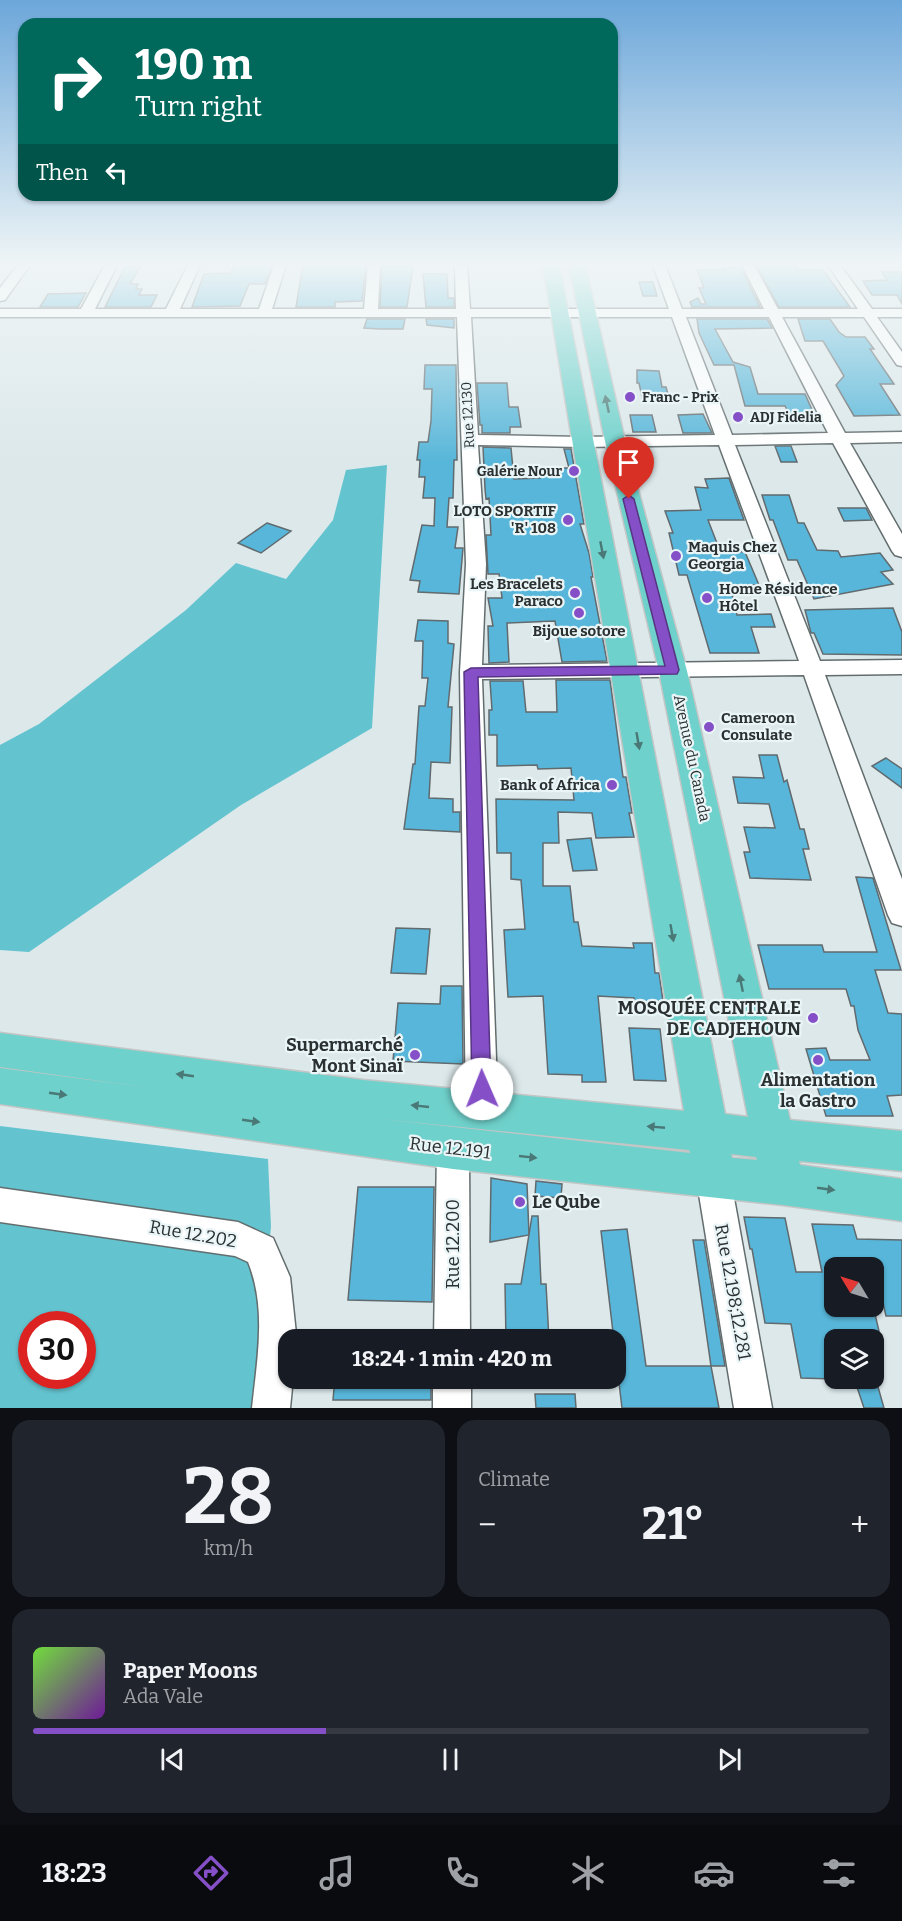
<!DOCTYPE html>
<meta charset="utf-8">
<style>
body{margin:0;font-family:Bitter,serif;background:#20242c;color:#f1f3f6;height:100vh;display:flex;flex-direction:column;font-size:22px;white-space:nowrap}
*{box-sizing:border-box;margin:0}
p{font-size:20px;color:#9ea1a6}
.icon{flex:none;width:33px;height:33px;fill:none;stroke:currentColor;stroke-width:2;stroke-linecap:round;stroke-linejoin:round}
.map{position:relative;height:1408px;overflow:hidden}
.drawer{display:flex;flex-direction:column;gap:12px;padding:12px;background:#0d0f14;flex:1}
.drawer>*{flex:none}
.top-card{position:absolute;left:18px;top:18px;width:600px;height:183px;border-radius:18px;box-shadow:0 2px 4px #0004;background:#00695c;color:#fff;overflow:hidden}
.needle{width:39px;rotate:308deg}
.controls{position:absolute;left:824px;top:1257px;display:grid;gap:12px}
.controls a{display:grid;place-items:center;width:60px;height:60px;border-radius:12px;background:#171b24;box-shadow:0 2px 4px #0004;font-size:30px}
.speed{position:absolute;left:18px;top:1311px;display:flex;gap:12px;font-size:30px;font-weight:700;text-align:center}
.speed>*{display:grid;place-content:center;width:78px;height:78px;border-radius:50%;background:#171b24;box-shadow:0 2px 4px #0004;line-height:1}
.speed .limit{border:9px solid #d22;background:#fff;color:#111}
.pin{position:absolute;display:grid;place-items:center;width:51px;height:51px;color:#fff;margin:-62px -26px;border-radius:50% 50% 50% 0;rotate:-45deg;box-shadow:0 0 6px #0007}
.pin .icon{rotate:45deg}
.me{position:absolute;width:66px;margin:-33px;rotate:359deg;stroke-linejoin:round;filter:drop-shadow(0 0 4px #0008)}
.turn{display:flex;align-items:center;gap:21px;height:126px;padding:0 18px;font-size:27px}
.turn .icon{width:78px;height:78px;stroke-width:2.5}
.turn b{display:block;font-size:42px;line-height:51px}
.then{display:flex;align-items:center;height:57px;padding:0 18px;background:#0003;gap:12px;font-size:22px}
.big{font-size:45px;font-weight:700;line-height:1.1}
.drawer .card{flex:1;display:flex;flex-direction:column;justify-content:center;gap:9px;min-width:0;padding:0 21px;border-radius:18px;background:#20242c}
.drawer .dial{align-items:center;gap:0}
.dial b{font-size:78px;line-height:1}
.song{display:flex;align-items:center;gap:18px}
.cover{width:72px;height:72px;border-radius:9px;background:linear-gradient(135deg,hsl(100 70% 55%),hsl(280 70% 35%))}
.played{height:6px;border-radius:3px;background:linear-gradient(90deg,#8550c7 35%,#363941 35%)}
.keys{display:flex;justify-content:space-around;direction:ltr}
.heat{display:flex;justify-content:space-between;align-items:center;font-size:33px;direction:ltr}
.drawer .tiles{flex:1;display:grid;gap:12px;grid-template-columns:1fr 1fr}
.card:last-child{grid-column:span 2}
.trip{position:absolute;left:278px;top:1329px;width:348px;height:60px;border-radius:18px;background:#171b24;box-shadow:0 2px 4px #0004;font-weight:700;line-height:60px;text-align:center}
.dock{display:flex;height:96px;justify-content:space-around;align-items:center;background:#090b0e;color:#9ea1a6}
.dock .icon{width:42px;height:42px}
.dock .current{color:#8550c7}
.dock b{font-size:27px;color:#f1f3f6}
.map>svg:first-child{display:block}
.green{fill:#63c3cf;fill-rule:evenodd}
.building{fill:#57b6d9;stroke:#616a6e;stroke-width:1.5}
.lines{fill:none;stroke-linecap:round;stroke-linejoin:round}
.minor-casing{stroke:#636d6e;stroke-width:3}
.major-casing{stroke:#c4c5c5;stroke-width:3}
.minor{fill:#fff;fill-rule:evenodd}
.major{fill:#6fd1cb;fill-rule:evenodd}
.oneway{fill:#4a7876}
.route{fill:#8550c7;stroke:#563481;stroke-width:1.5}
.poi-dot{fill:#8550c7;stroke:#eaf5f7;stroke-width:2}
.labels{text-anchor:middle;dominant-baseline:central;stroke-width:4.5;stroke-linejoin:round;paint-order:stroke}
.far-poi-label{font-size:14px;font-weight:bold;fill:#2b3031;stroke:#eaf5f7;text-anchor:start}
.far-street-label{font-size:14px;fill:#2b3031;stroke:#eaf5f7}
.poi-label{font-size:15px;font-weight:bold;fill:#2b3031;stroke:#eaf5f7;text-anchor:end}
.street-label{font-size:15px;fill:#2b3031;stroke:#eaf5f7}
.near-poi-label{font-size:18px;font-weight:bold;fill:#2b3031;stroke:#eaf5f7;text-anchor:end}
.near-street-label{font-size:18px;fill:#2b3031;stroke:#eaf5f7}
</style>
<div class="map">
<svg width="902" height="1408" viewBox="0 0 902 1408">
<rect width="100%" height="100%" fill="#dce8ea"/>
<g class="green">
<path d="M387,465L372,728L241,805L29,952L0,950V745L39,724L186,610L236,563L286,579L333,520L346,470Z"/>
<path d="M0,1126L268,1159L271,1227L251,1408H0ZM32,1324H82V1376H32Z"/>
</g>
<g class="building">
<path d="M235,265H272L265,284H249L240,306L192,307L204,274L231,273Z"/>
<path d="M303,265H366L362,301L335,302V307H296Z"/>
<path d="M756,265H795L798,270H823L850,307H779Z"/>
<path d="M382,266H413L407,307H380Z"/>
<path d="M125,267H140L130,284H138L136,289H142L139,295H157L151,307H105Z"/>
<path d="M723,268H741L760,307H692L690,302L698,298L701,304H706L699,288H704L697,270H724Z"/>
<path d="M882,272H902V304L897,295H872L863,281L887,280Z"/>
<path d="M423,274H447L448,298H454V307H426Z"/>
<path d="M639,282H653L657,296H643Z"/>
<path d="M86,293L78,307H40L48,294Z"/>
<path d="M367,319H405L403,329H380L364,328Z"/>
<path d="M426,319H454V328L427,325Z"/>
<path d="M697,319H767L772,328L715,329L733,362L750,367L758,394H805L818,423H794L785,406H745L734,365H714L699,333Z"/>
<path d="M798,319H830L839,332L846,337H865L874,349H870L894,384H880L900,415L854,416L836,385L844,376L823,341H805Z"/>
<path d="M425,365H456L457,460H454L453,498H449L447,527H458L455,548H463L459,594L418,592L420,581L410,580L422,525L434,526L435,498H423L425,477H419L420,460H417L419,442H428L431,421L432,389H424Z"/>
<path d="M637,370L659,371L662,387H666L670,402H643L639,383H637Z"/>
<path d="M477,383H507L509,407H518L521,427H510V433H482V425H480Z"/>
<path d="M703,414L712,433H683L678,415Z"/>
<path d="M630,415H652L656,432H633Z"/>
<path d="M775,446H791L797,462H781Z"/>
<path d="M483,447L511,448L514,479L540,478L539,474H554L553,468H569L564,449H571L584,524H580L589,553L593,577H591L607,661L562,662L555,621L507,623L509,662L489,663L488,626H493L488,598H502L499,574H488L486,535H491L489,498L486,499L485,489Z"/>
<path d="M729,478L744,520H708L720,551L745,552L759,585H730L737,615L771,614L775,627H751L759,653H710L687,575H679L669,533H673L665,511L701,510L695,487L708,488L705,479Z"/>
<path d="M762,495H789L798,523H804L817,550L838,551L841,557L880,553L893,570L881,572L893,584L814,599L797,560H788L773,520H770Z"/>
<path d="M838,508H866L872,520L844,521Z"/>
<path d="M267,523L291,531L261,553L238,543Z"/>
<path d="M893,608L902,632V655L823,654L814,633H811L805,610Z"/>
<path d="M418,620L448,621V643L454,644L448,707H452L450,763L431,762L429,798L453,799V812H460V832L404,829L413,764H415L419,706H425L428,678H422L423,641H415Z"/>
<path d="M556,680H610L623,777H626L632,813H629L634,837L596,838L592,813L558,812L559,843H543V886H570L574,922H578L582,946L634,948L633,943H652L655,973H659L663,1001L635,1002L634,998L598,996L606,1082H582V1075L548,1074L543,996L508,997L504,930L525,929L521,880L511,879V853H497L496,799L574,800L571,768L538,769L537,765L497,766V735H489V710H492L490,681H523L526,712H557Z"/>
<path d="M759,755H777L784,782L787,780L800,829H804L809,849H803L811,880L750,878L744,852H750L744,827L775,828L769,804L738,803L733,777L764,778Z"/>
<path d="M886,758L902,769V788L872,766Z"/>
<path d="M591,838L597,870L573,871L567,840Z"/>
<path d="M856,877L873,878L901,970H875L888,1013L902,1014V1095L887,1096L893,1116H826L806,1049L826,1048L830,1060H870L858,1030L854,1006H851L846,989H769L758,945H822L824,952H877Z"/>
<path d="M396,928L430,929L426,974L391,973Z"/>
<path d="M441,986H462L463,1064L393,1061L398,1003L440,1004Z"/>
<path d="M629,1028L660,1029L666,1081L634,1080Z"/>
<path d="M491,1178L527,1184L529,1235L490,1242Z"/>
<path d="M536,1181L562,1184L561,1198L535,1196Z"/>
<path d="M358,1187H434L432,1302L348,1300Z"/>
<path d="M532,1216H538L541,1284H546L549,1340H506L505,1284H521Z"/>
<path d="M744,1217L785,1218L796,1272H822L812,1224L853,1225L857,1239L902,1240V1316H886L875,1268H834V1306H873L879,1331L834,1330V1379L801,1378L791,1324L765,1323L752,1249H750Z"/>
<path d="M627,1229L646,1366H711L719,1408H622L601,1231Z"/>
<path d="M693,1240H704L725,1366H711Z"/>
<path d="M335,1378H431V1400H333Z"/>
<path d="M854,1378H872L874,1388L878,1387L884,1408H864Z"/>
<path d="M535,1394H575L576,1408H536Z"/>
</g>
<g class="lines">
<g class="minor-casing">
<g id="minor">
<path d="M18,265H30L5,300L0,301V288Z"/>
<path d="M105,265H117L95,309H166L188,265H200L180,309H259L274,265H286L272,309H364L368,265H380L378,309H456L455,265H467L470,309H669L653,265H665L682,309H764L742,265H754L778,309H858L828,265H840L872,309H902V317H877L902,352V366L897,365L864,317H782L845,433L902,432V442L850,443L902,534V557L895,555L892,551L833,443L735,445L820,661L902,660V674L825,675L902,879V926L892,923L888,915L804,675L482,679L498,1113L493,1124L482,1128L471,1124L466,1113L460,672L466,564L457,317H0V309H81ZM471,317H672L715,435L581,437L478,435ZM686,317H769L828,433L732,435ZM478,445L581,447L719,445L799,661L482,665L486,564Z"/>
<path d="M453,1133L465,1138L469,1149L470,1340H434L437,1149L441,1138Z"/>
<path d="M713,1160L725,1164L730,1176L772,1408H734L696,1176L701,1164Z"/>
<path d="M0,1188L238,1222L273,1238L290,1277L296,1334V1340H288V1378H293L290,1408H252C257,1360 267,1308 248,1262L235,1256L0,1222Z"/>
<rect x="433" y="1378" width="38" height="30"/>
</g>
</g>
<g class="major-casing">
<path id="major" d="M543,265H559L725,1114L748,1117L659,671L605,441L569,265H585L625,441L687,671L790,1120L902,1131V1171L799,1161L800,1165L902,1179V1221L783,1205L453,1169L0,1104V1068L150,1088L0,1067V1033L363,1080L684,1111ZM382,1119L689,1150L690,1153ZM731,1154L756,1157L757,1160L732,1158Z"/>
</g>
<use href="#minor" class="minor"/>
<use href="#major" class="major"/>
</g>
<defs><path id="oneway-solid" d="M-6-.8H1V-3.2L6.5 0L1 3.2V.8H-6Z" transform="scale(1.5)"/></defs>
<g class="oneway">
<use href="#oneway-solid" transform="translate(607 404) rotate(-102)"/>
<use href="#oneway-solid" transform="translate(602 550) rotate(79)"/>
<use href="#oneway-solid" transform="translate(638 741) rotate(80)"/>
<use href="#oneway-solid" transform="translate(672 933) rotate(80)"/>
<use href="#oneway-solid" transform="translate(741 983) rotate(-102)"/>
<use href="#oneway-solid" transform="translate(185 1075) rotate(-172)"/>
<use href="#oneway-solid" transform="translate(58 1094) rotate(8)"/>
<use href="#oneway-solid" transform="translate(420 1106) rotate(-174)"/>
<use href="#oneway-solid" transform="translate(251 1121) rotate(8)"/>
<use href="#oneway-solid" transform="translate(656 1127) rotate(-175)"/>
<use href="#oneway-solid" transform="translate(528 1157) rotate(6)"/>
<use href="#oneway-solid" transform="translate(826 1189) rotate(8)"/>
</g>
<linearGradient id="sky" x2="0" y2="1"><stop stop-color="#6ca7da"/><stop offset="0.57" stop-color="#eff5f6"/><stop offset="1" stop-color="#eff5f6" stop-opacity="0"/></linearGradient>
<rect width="902" height="462" fill="url(#sky)"/>
<path class="route" d="M629,495L634,499L679,670L677,674L478,677L491,1089L488,1096L482,1098L475,1096L472,1089L464,672L471,668L665,666L623,499Z"/>
<g class="poi-dot">
<circle cx="630" cy="397" r="6"/>
<circle cx="738" cy="417" r="6"/>
<circle cx="574" cy="471" r="6"/>
<circle cx="568" cy="520" r="6"/>
<circle cx="676" cy="556" r="6"/>
<circle cx="575" cy="593" r="6"/>
<circle cx="707" cy="598" r="6"/>
<circle cx="579" cy="613" r="6"/>
<circle cx="709" cy="727" r="6"/>
<circle cx="612" cy="785" r="6"/>
<circle cx="813" cy="1018" r="6"/>
<circle cx="415" cy="1055" r="6"/>
<circle cx="818" cy="1060" r="6"/>
<circle cx="520" cy="1202" r="6"/>
</g>
<g class="labels">
<g class="far-poi-label">
<text x="642" y="397">Franc - Prix</text>
<text x="750" y="417">ADJ Fidelia</text>
<text x="562" y="471" text-anchor="end">Galérie Nour</text>
</g>
<g class="far-street-label">
<text transform="translate(468 415) rotate(-93)">Rue 12.130</text>
</g>
<g class="poi-label">
<text x="556" y="511">LOTO SPORTIF<tspan x="556" dy="17">'R' 108</tspan></text>
<text x="688" y="547" text-anchor="start">Maquis Chez<tspan x="688" dy="17">Georgia</tspan></text>
<text x="563" y="584">Les Bracelets<tspan x="563" dy="17">Paraco</tspan></text>
<text x="719" y="589" text-anchor="start">Home Résidence<tspan x="719" dy="17">Hôtel</tspan></text>
<text x="579" y="631" text-anchor="middle">Bijoue sotore</text>
<text x="721" y="718" text-anchor="start">Cameroon<tspan x="721" dy="17">Consulate</tspan></text>
<text x="600" y="785">Bank of Africa</text>
</g>
<g class="street-label">
<text transform="translate(692 758) rotate(78)">Avenue du Canada</text>
</g>
<g class="near-poi-label">
<text x="801" y="1008">MOSQUÉE CENTRALE<tspan x="801" dy="21">DE CADJEHOUN</tspan></text>
<text x="403" y="1045">Supermarché<tspan x="403" dy="21">Mont Sinaï</tspan></text>
<text x="818" y="1080" text-anchor="middle">Alimentation<tspan x="818" dy="21">la Gastro</tspan></text>
<text x="532" y="1202" text-anchor="start">Le Qube</text>
</g>
<g class="near-street-label">
<text transform="translate(450 1148) rotate(7)">Rue 12.191</text>
<text transform="translate(193 1234) rotate(10)">Rue 12.202</text>
<text transform="translate(453 1244) rotate(-90)">Rue 12.200</text>
<text transform="translate(733 1292) rotate(80)">Rue 12.198;12.281</text>
</g>
</g>
</svg>
<div class="controls">
<a><svg class="needle" viewBox="-14 -14 28 28"><path d="M0-13l5 13h-10z" fill="#e53935"/><path d="M0 13l5-13h-10z" fill="#9ea1a6"/></svg></a>
<a><svg class="icon" aria-label="layers" viewBox="0 0 24 24"><path d="M12 4l9 5-9 5-9-5zM3 14l9 5 9-5"/></svg></a>
</div>
<div class="speed"><div class="limit">30</div></div>
<div class="pin" style="left:629px;top:499px;background:#d93025"><svg class="icon" aria-label="arrive" viewBox="0 0 24 24"><path d="M6 21V4h12l-3 4 3 4H6"/></svg></div>
<svg class="me" style="left:482px;top:1089px" viewBox="-20 -20 40 40"><circle r="19" fill="#fff"/><path d="M0-13L10 11 0 6-10 11z" fill="#8550c7"/></svg>
<div class="trip">18:24 · 1 min · 420 m</div>
<div class="top-card">
<div class="turn"><svg class="icon" aria-label="right" viewBox="0 0 24 24"><path d="M7 20v-9h11M14 6l5 5-5 5"/></svg><div><b>190 m</b>Turn right</div></div>
<div class="then">Then<svg class="icon" aria-label="left" viewBox="0 0 24 24"><path d="M17 20v-9H6M10 6l-5 5 5 5"/></svg></div>
</div>
</div>
<section class="drawer">
<div class="tiles">
<div class="card dial"><b>28</b><p>km/h</p></div>
<div class="card"><p>Climate</p>
<div class="heat"><a>−</a><b class="big">21°</b><a>+</a></div>
</div>
<div class="card">
<div class="song"><i class="cover"></i><div><b>Paper Moons</b><p>Ada Vale</p></div></div>
<div class="played"></div>
<div class="keys"><svg class="icon" aria-label="previous" viewBox="0 0 24 24"><path d="M18 5L8 12l10 7zM5 5v14"/></svg><svg class="icon" aria-label="pause" viewBox="0 0 24 24"><path d="M8 5v14M16 5v14"/></svg><svg class="icon" aria-label="next" viewBox="0 0 24 24"><path d="M6 5l10 7-10 7zM19 5v14"/></svg></div>
</div>
</div>
</section>
<nav class="dock">
<b>18:23</b>
<svg class="icon current" aria-label="directions" viewBox="0 0 24 24"><path d="M12 3l9 9-9 9-9-9zM9 14v-3h6M13 9l2 2-2 2"/></svg>
<svg class="icon" aria-label="music" viewBox="0 0 24 24"><path d="M9 18V5l10-2v13"/><circle cx="6" cy="18" r="3"/><circle cx="16" cy="16" r="3"/></svg>
<svg class="icon" aria-label="phone" viewBox="0 0 24 24"><path d="M5 4h4l2 5-3 2q2 4 5 5l2-3 5 2v4C11 20 4 13 5 4z"/></svg>
<svg class="icon" aria-label="climate" viewBox="0 0 24 24"><path d="M12 3v18M4 7l16 10M4 17L20 7"/></svg>
<svg class="icon" aria-label="car" viewBox="0 0 24 24"><path d="M5 17H2v-5l4-1 3-4h7l3 4 3 1v5h-3M9 17h6M6 11h13"/><circle cx="7" cy="17" r="2"/><circle cx="17" cy="17" r="2"/></svg>
<svg class="icon" aria-label="filters" viewBox="0 0 24 24"><path d="M4 7h16M4 17h16"/><circle cx="9" cy="7" r="2"/><circle cx="15" cy="17" r="2"/></svg>
</nav>
